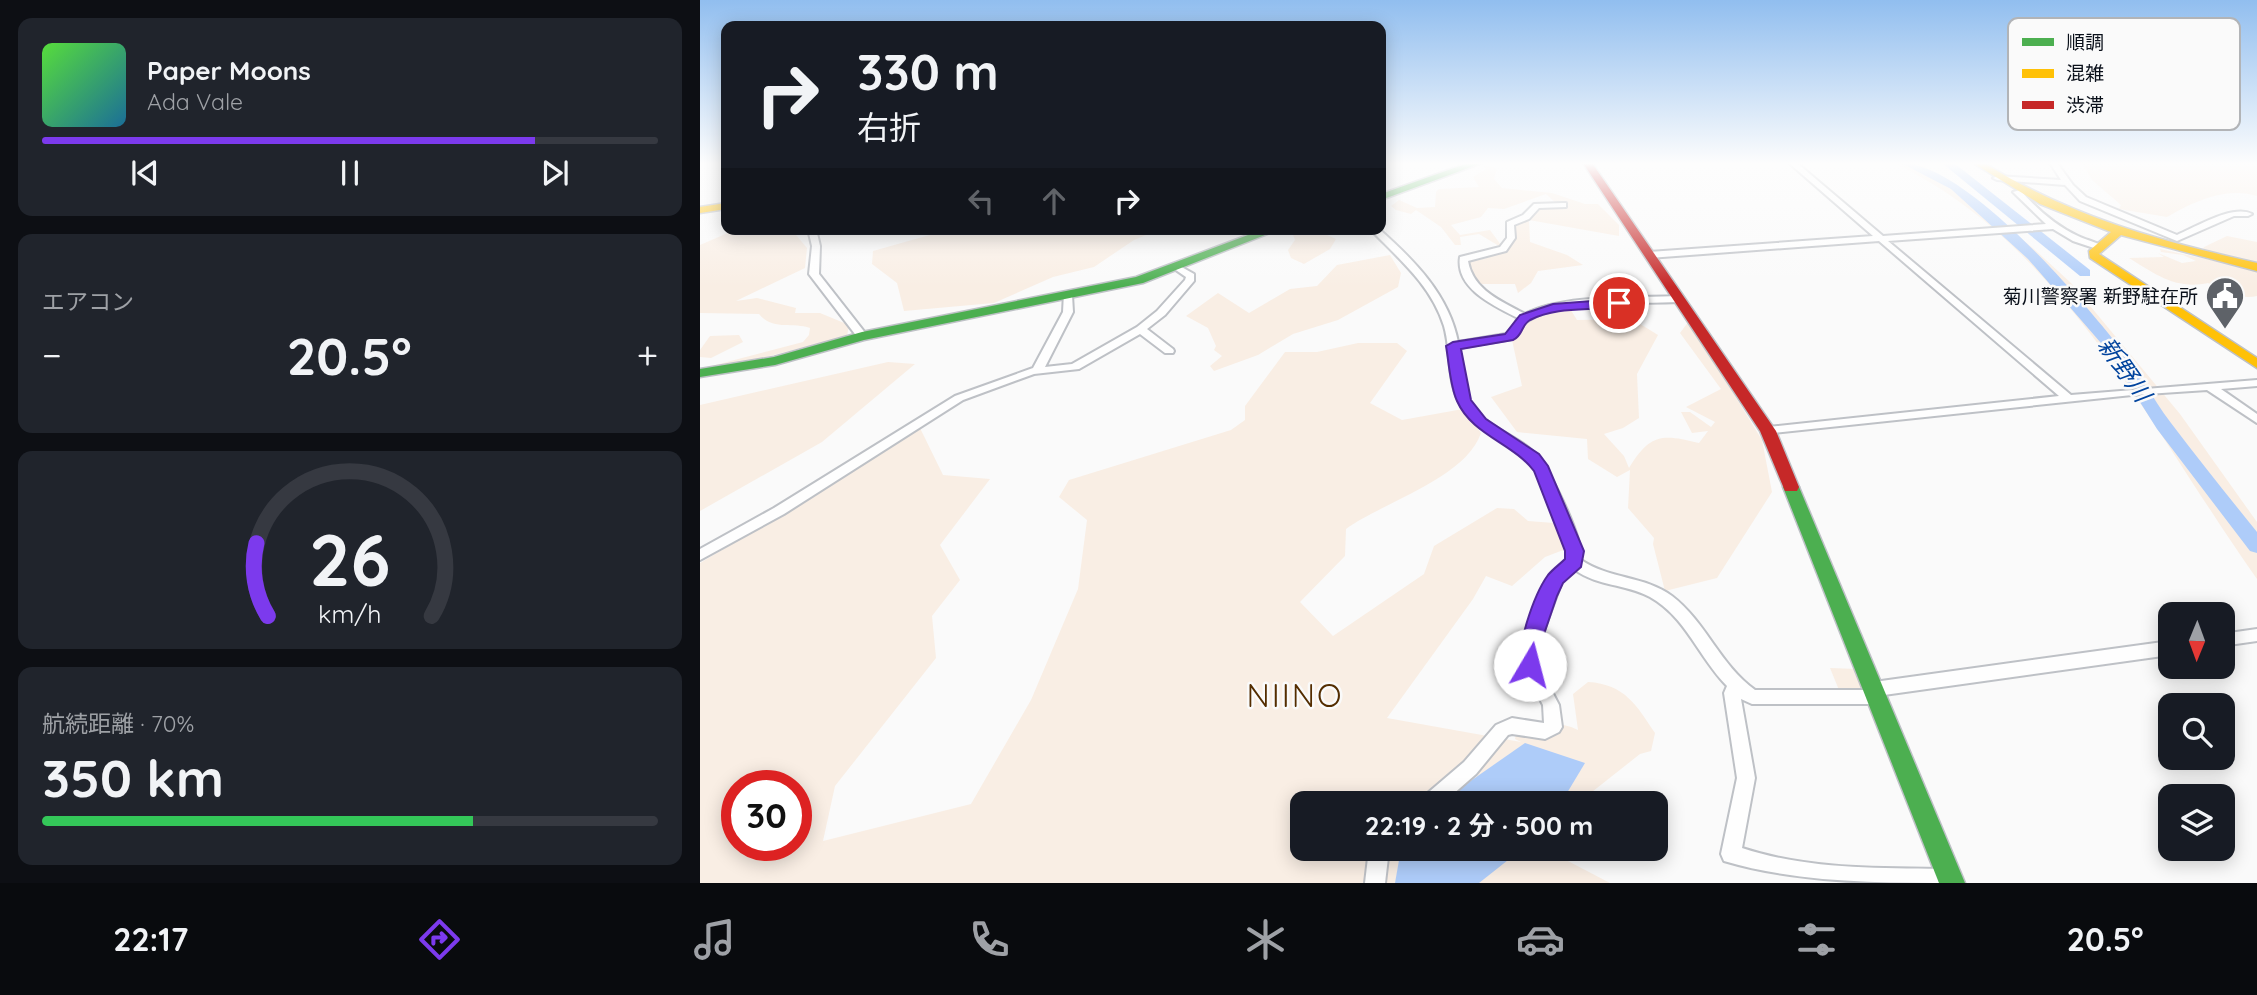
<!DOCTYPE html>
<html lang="ja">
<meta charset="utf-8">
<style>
body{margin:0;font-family:Quicksand,"Noto Sans JP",sans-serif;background:#20242c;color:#f1f3f6;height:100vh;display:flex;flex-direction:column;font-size:26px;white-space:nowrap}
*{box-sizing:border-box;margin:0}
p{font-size:23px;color:#9ea1a6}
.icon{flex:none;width:38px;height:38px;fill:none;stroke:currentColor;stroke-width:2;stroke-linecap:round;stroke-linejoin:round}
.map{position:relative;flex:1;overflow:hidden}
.sheet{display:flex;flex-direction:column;gap:18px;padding:18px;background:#0d0f14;width:700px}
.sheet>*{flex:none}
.hud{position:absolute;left:21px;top:21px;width:665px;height:214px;border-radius:14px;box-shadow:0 4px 18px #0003;background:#171b24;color:#f1f3f6;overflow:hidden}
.needle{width:46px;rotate:181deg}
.controls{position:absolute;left:1458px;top:602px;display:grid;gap:14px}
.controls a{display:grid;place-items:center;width:77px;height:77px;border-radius:14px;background:#171b24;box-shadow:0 4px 18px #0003;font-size:35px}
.speed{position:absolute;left:21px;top:770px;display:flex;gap:14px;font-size:35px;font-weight:700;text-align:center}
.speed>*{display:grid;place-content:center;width:91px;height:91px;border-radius:50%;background:#171b24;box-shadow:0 4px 18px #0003;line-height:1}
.speed .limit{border:10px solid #d22;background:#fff;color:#111}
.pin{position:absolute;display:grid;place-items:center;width:60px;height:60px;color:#fff;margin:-30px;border:4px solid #fff;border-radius:50%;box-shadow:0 2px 7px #0007}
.me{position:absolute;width:77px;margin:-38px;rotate:8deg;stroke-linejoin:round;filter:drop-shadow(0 0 5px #0008)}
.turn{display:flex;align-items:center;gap:24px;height:147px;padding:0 21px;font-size:32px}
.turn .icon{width:91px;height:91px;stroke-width:2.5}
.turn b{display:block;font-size:49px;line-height:60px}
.lanes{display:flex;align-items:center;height:66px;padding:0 21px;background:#0003;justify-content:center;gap:35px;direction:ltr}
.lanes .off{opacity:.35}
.big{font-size:52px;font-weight:700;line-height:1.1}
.sheet .card{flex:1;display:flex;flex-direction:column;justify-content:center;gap:10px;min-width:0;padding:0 24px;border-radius:14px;background:#20242c}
.sheet .dial{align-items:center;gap:0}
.dial svg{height:182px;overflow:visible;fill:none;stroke:#363941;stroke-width:7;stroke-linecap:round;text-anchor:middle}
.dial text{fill:#f1f3f6;stroke:none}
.song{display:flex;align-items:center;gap:21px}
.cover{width:84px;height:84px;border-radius:10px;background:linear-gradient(135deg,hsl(110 70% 55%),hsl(200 70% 35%))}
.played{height:7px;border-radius:4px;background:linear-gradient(90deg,#7c3aed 80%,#363941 80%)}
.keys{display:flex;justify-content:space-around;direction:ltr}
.heat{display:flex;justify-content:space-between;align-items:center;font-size:38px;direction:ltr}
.charge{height:10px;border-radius:5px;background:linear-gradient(90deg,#34c759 70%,#363941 0)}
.trip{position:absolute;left:590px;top:791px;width:378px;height:70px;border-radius:14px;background:#171b24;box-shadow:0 4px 18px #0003;font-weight:700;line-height:70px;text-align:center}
.menu{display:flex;height:112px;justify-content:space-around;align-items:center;background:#090b0e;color:#9ea1a6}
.menu .icon{width:49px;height:49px}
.menu .selected{color:#7c3aed}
.menu b{font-size:32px;color:#f1f3f6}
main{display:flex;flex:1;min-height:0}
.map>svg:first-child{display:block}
.green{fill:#f9eee4;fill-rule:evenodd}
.water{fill:#aeccf9}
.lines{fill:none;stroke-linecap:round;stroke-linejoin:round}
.river{fill:#aeccf9;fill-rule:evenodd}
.street-casing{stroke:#bec1c6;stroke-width:4}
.fast-casing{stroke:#bec1c6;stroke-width:3}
.slow-casing{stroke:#bec1c6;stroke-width:3}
.jam-casing{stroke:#bec1c6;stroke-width:3}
.street{fill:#fefefe;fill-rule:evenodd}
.fast{fill:#4caf50;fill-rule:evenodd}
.slow{fill:#ffc107;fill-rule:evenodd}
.jam{fill:#c62828;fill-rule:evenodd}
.route{fill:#7c3aed;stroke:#51269a;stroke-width:2}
.labels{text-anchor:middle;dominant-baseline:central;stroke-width:5;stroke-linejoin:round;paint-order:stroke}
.far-poi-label{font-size:19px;fill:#0a101a;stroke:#fafafa;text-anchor:end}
.water-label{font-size:24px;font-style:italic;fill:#00439d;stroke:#fafafa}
.near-quarter-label{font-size:32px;letter-spacing:2px;fill:#542d00;stroke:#fafafa}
.key{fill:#fafafa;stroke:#b2b4b7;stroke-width:2}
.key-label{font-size:19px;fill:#0a101a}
</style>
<main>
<section class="sheet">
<div class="card">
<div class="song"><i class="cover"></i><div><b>Paper Moons</b><p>Ada Vale</p></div></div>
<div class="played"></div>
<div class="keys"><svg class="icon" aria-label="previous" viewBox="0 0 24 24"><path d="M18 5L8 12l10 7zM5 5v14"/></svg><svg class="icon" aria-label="pause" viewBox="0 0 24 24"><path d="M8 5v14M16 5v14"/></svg><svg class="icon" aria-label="next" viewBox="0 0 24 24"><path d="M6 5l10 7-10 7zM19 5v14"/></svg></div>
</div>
<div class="card"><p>エアコン</p>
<div class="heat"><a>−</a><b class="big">20.5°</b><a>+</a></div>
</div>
<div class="card dial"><svg viewBox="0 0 100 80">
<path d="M14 69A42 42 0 1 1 86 69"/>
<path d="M14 69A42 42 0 0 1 9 37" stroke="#7c3aed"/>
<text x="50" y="56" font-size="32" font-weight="700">26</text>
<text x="50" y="72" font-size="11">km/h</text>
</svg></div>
<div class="card"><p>航続距離 · 70%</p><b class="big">350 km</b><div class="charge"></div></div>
</section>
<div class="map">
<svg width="1557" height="883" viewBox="0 0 1557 883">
<rect width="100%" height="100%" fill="#fafafa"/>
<g class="green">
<path d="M1194,163H1218L1258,187L1334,249L1371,283L1480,414L1557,522V579C1454,434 1363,243 1194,163Z"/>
<path d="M1382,163H1462L1474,167L1478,163H1557V196C1527,186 1492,202 1467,217L1419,209L1421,205L1392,180Z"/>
<path d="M781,165L797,168L794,179L802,188L852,193L885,204H898L919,225V236L829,220L830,242L867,255L883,265L838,271L831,283L818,293L815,284H780L768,272V262C785,259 799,257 810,242L808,228L831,206L841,209L857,204L846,194L804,209L788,208L781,217L751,225L760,235L790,230L801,245L799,246L779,234L760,237L761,245H755L741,227L716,210L711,214L696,210L691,206L699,200L717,208L735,207L736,192L739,189L779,187L773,177L786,169Z"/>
<path d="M37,229H91L107,248L105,268L36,301L57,298L96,308L95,313H120L149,325L147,336L23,368L0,369L103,342L109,335L110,328C92,322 72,331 59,314L0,313V245Z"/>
<path d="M251,229H435L451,233L434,240L394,267L353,277L294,303L204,311L197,283L172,264L173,251Z"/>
<path d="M615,229H628L627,235L636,239L630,249L604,264L591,258L588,250L595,240L592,232L603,233Z"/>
<path d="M1527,236L1557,242V263L1502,251L1504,247Z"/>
<path d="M1460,249L1557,270V296C1540,300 1523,291 1508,283C1476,290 1455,274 1429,258L1464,257L1458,253L1482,263L1496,261L1483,255L1461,252Z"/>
<path d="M690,255L701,273L698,287L638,320L593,334L558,355L514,371L510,366L522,356L514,350L516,346L508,328L486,316L518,293L549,313L590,289L617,286L637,265Z"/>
<path d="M869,307L877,320L932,319L958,335L937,374L939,418L923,428L904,434L924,456L929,468C950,433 963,434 999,443L1008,431L992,433L981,412H990L1011,427L1015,422L986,407L1021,389L980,333L989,321L1062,440L1072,492L1017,578L965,591L953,544L954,538L928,508L930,470L917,477L888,459L887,439L817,432L791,397L822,386L812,340L826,322Z"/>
<path d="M39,335L43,342L11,358L0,357V350L10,336Z"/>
<path d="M658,343H697L707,351L670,403L702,420L763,409L781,433C766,478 683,502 646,529L645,556L600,602L633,636L724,574L734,546L797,508L814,509L828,521L854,523L866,549L845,557L812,586L786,576L773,599L687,718L821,742L815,739L817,729C838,724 858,720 878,730L873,694L888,682C925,684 937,706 955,733L951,751L940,754L878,803H602V849H865L866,860L910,883H0V563C75,520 146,472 220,428L243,475L290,479L240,545L260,580L232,616L236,658L135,786L123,841L271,804L331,700L378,589L387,520L359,497L369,480L531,430L545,420V406L585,352H617ZM37,786H96V845H37Z"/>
<path d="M188,362L215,364L122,442L0,511V405Z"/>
<path d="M1130,668L1157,669L1163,688L1139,690Z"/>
</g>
<g class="water">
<path d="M825,743L885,763L861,803H739Z"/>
<path d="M701,849H822L779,883H695Z"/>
</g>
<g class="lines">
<g class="river">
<path d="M1201,163C1265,163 1377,294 1417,344C1437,368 1452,398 1471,423C1499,460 1528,496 1557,532V553L1550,551L1457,429L1407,350L1328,259L1251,189Z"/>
<path d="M1242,163H1254L1390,270V276H1380Z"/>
</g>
<g class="street-casing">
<g id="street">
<path d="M1089,163H1097L1183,236L1346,224L1313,192L1320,190C1337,209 1356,226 1378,236C1386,240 1397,242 1404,247L1400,250L1373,241L1353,229L1188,241L1371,395L1557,380V386L1521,389L1557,414V423L1507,390L1432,395L1064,434L1062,431L1064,428L1068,427L1359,396L1179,241L949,258L945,255L949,252L1173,236Z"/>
<path d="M1350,163H1357L1373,185L1386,197L1477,235C1496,227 1533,204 1552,214L1548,216H1534L1477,241L1380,201L1365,185L1297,180L1293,178L1297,176L1361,180Z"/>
<path d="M863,203H866V207L839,208L829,219L814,225L815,238L806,251L768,261C773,290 801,301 825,314C862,294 937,298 979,296L984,299L979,302C936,304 880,300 839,315C835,317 828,320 825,323C819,329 820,336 812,339L759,348C761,367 761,390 773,406C786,426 811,434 829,448C848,463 883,537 881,560C909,579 945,576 972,596C1006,622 1020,665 1055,690H1166L1168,684L1174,682L1470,641V655L1184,695L1183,702L1177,704H1052L1041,699L1055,778L1042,848C1109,870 1180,868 1250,869L1257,872L1260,879L1258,883C1180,883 1098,883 1024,861L1021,854L1037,778L1024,693L1027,686C999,658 986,617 950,597C926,584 897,586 875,570L862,581L838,646V665L859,705L862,727L859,732L845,739L812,734L808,735L776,774L743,803H721L723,797L764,762L796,725L812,718L844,723L843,705L822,665V646L849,578L867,560L868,551C857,524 847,479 826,459C806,440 778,433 763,409C746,384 752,354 744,326C731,285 699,259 670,229H679C714,260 749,295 758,342L806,334L809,333L818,318C795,306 755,289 760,257L800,247L807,238V222L823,215L834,204Z"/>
<path d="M108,229H116L120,246L119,274L166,334V338H158L109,274L112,246Z"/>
<path d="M478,265L494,274V281L465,315L447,329L473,349L474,351L473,353H465L440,334L379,369L334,374L263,400L84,514L0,560V549L74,508L255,396L333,368L363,312L364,293L367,292L372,295L373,312L345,367L372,364L437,327L457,311L485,280L486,277L473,268Z"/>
<path d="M1557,629V641L1522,646V634Z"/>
<path d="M669,849H689L685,883H665Z"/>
</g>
</g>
<g class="fast-casing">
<g id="fast">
<path d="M768,163H782L681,200V194Z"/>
<path d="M564,229H580L443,283L164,340L75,365L0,377V369L74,357L162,332L436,277Z"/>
<path d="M1091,481L1099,487L1265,883H1239L1083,487Z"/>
</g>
</g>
<g class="slow-casing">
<g id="slow">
<path d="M1273,163H1284C1371,217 1459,241 1557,263V271L1421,235L1399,254L1557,358V368L1390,258L1389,251L1411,232L1340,204Z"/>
<path d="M26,203V209L0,213V207Z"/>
</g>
</g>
<g class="jam-casing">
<path id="jam" d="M883,163H892L1076,431L1099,487L1097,491H1085L1060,431Z"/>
</g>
<use href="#street" class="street"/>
<use href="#fast" class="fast"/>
<use href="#slow" class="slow"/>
<use href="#jam" class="jam"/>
</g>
<linearGradient id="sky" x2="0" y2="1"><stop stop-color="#91beef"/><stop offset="0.57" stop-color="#fdfdfd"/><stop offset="1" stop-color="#fdfdfd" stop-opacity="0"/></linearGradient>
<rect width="1557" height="287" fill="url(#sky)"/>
<path class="route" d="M919,299L923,300V306C892,312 860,305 830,320C821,325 823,336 813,340L761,349L771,400L786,419L839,454L848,466L884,551L881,567L863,583L857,596L840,646L841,665L838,671L830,673L823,671C813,651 835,593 848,575C853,569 860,564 865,559V551L834,471C813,443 772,435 757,401C750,386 749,363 746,346L753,342L805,334L820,315L853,304Z"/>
<defs>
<g id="civic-pin" transform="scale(2.0125)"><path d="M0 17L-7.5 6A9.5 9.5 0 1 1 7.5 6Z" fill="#5e6268" stroke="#fafafa"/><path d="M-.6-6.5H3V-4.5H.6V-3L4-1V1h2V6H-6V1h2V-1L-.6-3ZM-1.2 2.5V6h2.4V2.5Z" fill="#fff"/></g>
</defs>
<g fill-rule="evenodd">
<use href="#civic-pin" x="1525" y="296"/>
</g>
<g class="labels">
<g class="far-poi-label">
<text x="1498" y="296">菊川警察署 新野駐在所</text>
</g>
<g class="water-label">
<text transform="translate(1425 369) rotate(55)">新野川</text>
</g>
<g class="near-quarter-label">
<text x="595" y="695">NIINO</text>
</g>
</g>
<rect x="1308" y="18" width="232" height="112" rx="10" class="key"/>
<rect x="1322" y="38" width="32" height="8" fill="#4caf50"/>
<rect x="1322" y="69" width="32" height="9" fill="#ffc107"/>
<rect x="1322" y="101" width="32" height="8" fill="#c62828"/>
<g class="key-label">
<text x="1366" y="49">順調</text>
<text x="1366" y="80">混雑</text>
<text x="1366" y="112">渋滞</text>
</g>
</svg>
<div class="controls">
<a><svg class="needle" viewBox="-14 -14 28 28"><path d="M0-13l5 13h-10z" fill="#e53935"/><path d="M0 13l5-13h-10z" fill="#9ea1a6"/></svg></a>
<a><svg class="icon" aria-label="search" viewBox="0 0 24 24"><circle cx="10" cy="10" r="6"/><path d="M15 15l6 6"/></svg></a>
<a><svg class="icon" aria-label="layers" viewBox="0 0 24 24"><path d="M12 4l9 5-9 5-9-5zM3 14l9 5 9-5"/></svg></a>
</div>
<div class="speed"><div class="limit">30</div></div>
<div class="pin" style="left:919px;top:303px;background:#d93025"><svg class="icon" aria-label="arrive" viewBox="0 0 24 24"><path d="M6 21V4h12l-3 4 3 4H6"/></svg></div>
<svg class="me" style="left:830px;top:665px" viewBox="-20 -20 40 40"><circle r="19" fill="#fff"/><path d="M0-13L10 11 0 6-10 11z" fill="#7c3aed"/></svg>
<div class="trip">22:19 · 2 分 · 500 m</div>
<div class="hud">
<div class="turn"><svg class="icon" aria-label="right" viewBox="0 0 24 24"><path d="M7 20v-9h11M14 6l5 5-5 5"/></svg><div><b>330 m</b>右折</div></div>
<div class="lanes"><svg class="icon off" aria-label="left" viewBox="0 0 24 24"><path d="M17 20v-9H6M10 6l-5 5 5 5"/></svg><svg class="icon off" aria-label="ahead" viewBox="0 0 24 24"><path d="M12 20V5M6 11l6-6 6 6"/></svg><svg class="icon" aria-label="right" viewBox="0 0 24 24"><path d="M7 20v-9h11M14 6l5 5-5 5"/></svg></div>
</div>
</div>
</main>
<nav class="menu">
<b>22:17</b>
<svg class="icon selected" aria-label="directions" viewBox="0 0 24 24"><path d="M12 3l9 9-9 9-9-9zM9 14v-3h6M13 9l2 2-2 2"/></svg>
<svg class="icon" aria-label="music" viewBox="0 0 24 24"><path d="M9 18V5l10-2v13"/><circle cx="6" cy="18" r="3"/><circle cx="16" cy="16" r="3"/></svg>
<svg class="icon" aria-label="phone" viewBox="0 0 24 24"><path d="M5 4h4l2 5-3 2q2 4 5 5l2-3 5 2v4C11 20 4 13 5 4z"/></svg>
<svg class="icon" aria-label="climate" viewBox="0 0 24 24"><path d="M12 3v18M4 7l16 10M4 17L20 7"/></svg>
<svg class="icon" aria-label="car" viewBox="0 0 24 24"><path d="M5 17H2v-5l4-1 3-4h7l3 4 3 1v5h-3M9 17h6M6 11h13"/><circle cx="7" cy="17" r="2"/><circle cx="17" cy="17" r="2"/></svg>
<svg class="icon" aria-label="filters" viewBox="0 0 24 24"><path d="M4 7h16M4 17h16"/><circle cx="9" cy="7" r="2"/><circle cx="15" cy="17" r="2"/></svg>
<b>20.5°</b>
</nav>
